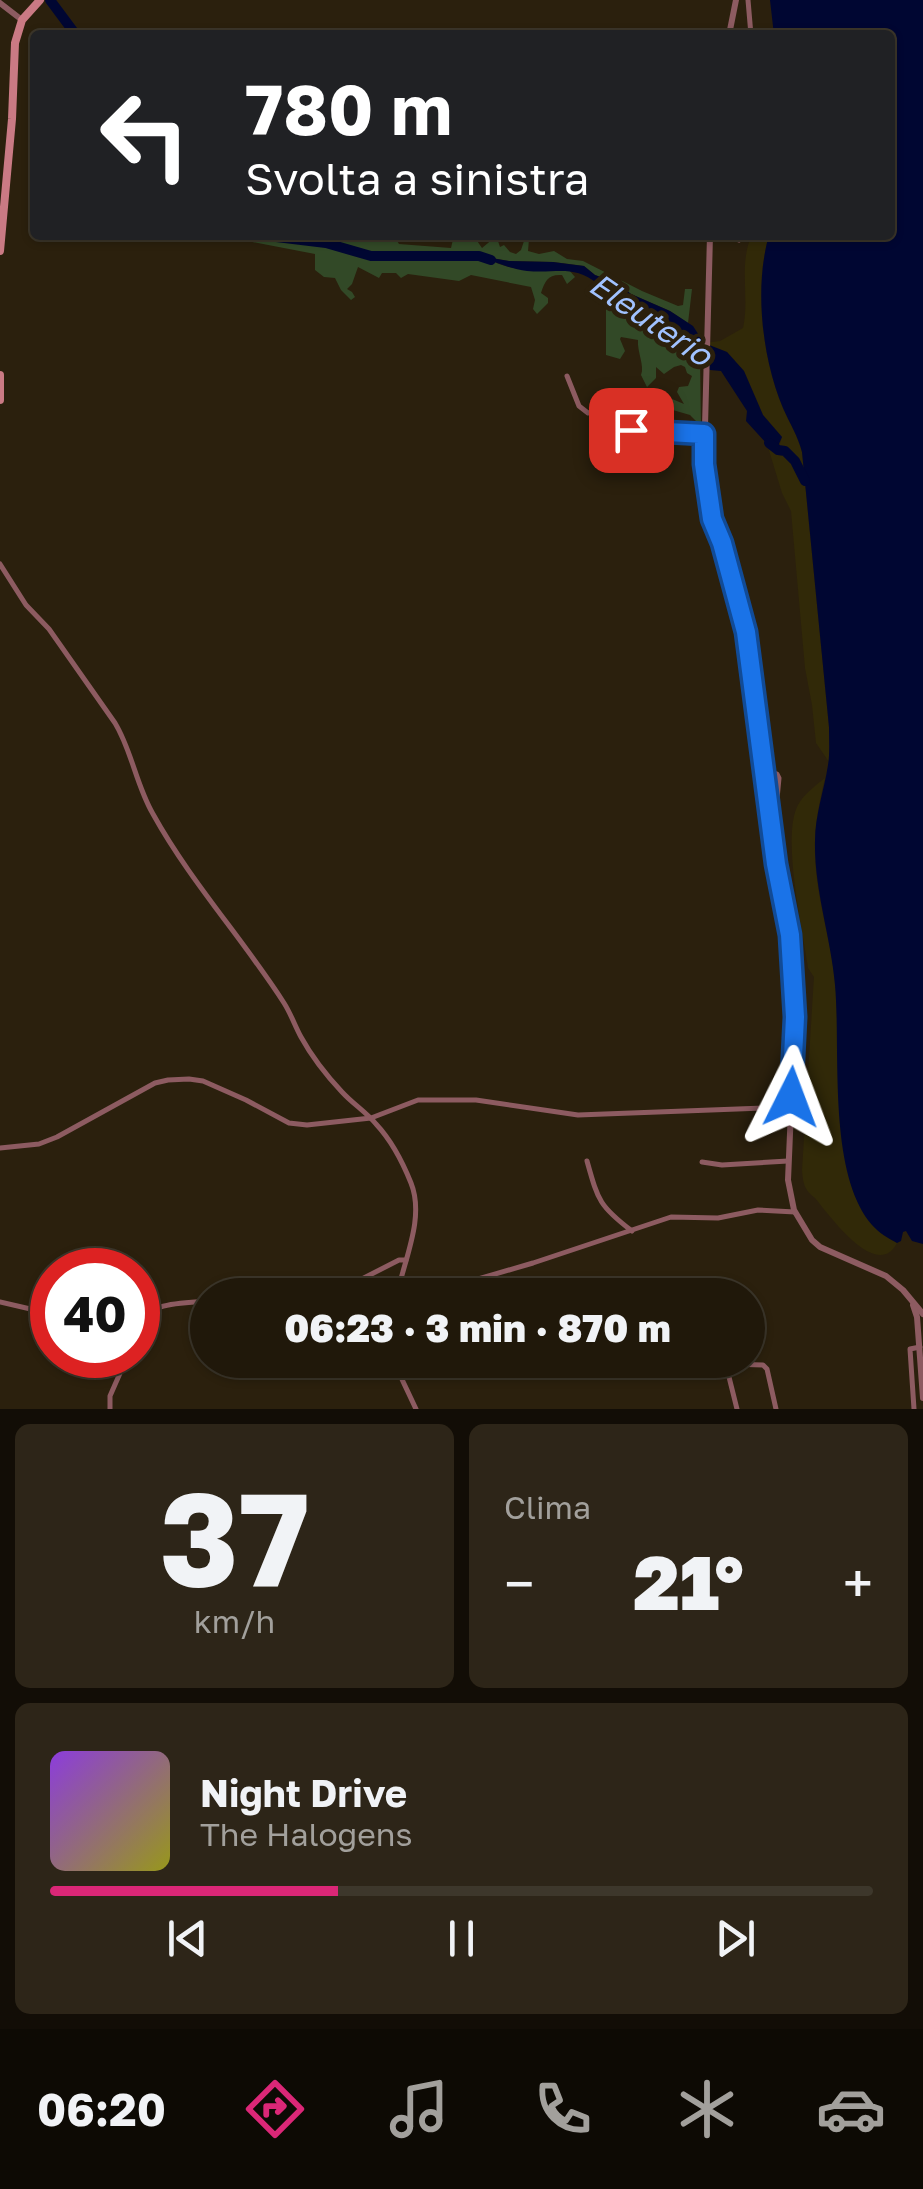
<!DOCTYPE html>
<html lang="it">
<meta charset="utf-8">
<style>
body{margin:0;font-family:"Golos Text",sans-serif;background:#2d2518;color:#f1f3f6;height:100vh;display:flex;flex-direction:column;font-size:38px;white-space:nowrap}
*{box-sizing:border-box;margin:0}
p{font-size:32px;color:#a2a09c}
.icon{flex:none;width:55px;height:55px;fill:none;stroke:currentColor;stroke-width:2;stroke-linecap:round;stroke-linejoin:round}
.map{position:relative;height:1409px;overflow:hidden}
.panel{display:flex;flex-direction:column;gap:15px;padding:15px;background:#120d06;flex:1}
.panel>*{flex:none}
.banner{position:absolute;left:30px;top:30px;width:865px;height:210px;border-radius:10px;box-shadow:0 2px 8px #0004,0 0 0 2px #3d372b;background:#202124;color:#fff;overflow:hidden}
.speed{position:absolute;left:30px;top:1248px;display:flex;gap:20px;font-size:50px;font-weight:700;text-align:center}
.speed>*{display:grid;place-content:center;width:130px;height:130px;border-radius:50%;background:#20180a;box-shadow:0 2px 8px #0004,0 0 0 2px #3d372b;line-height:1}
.speed .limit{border:15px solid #d22;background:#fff;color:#111}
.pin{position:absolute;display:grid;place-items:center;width:85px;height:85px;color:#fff;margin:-42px;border-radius:20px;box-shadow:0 5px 15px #0006}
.me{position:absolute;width:110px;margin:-55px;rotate:3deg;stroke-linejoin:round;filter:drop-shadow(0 0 8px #0008)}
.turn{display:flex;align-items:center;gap:35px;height:210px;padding:0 50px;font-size:45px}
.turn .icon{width:130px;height:130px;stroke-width:2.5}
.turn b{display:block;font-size:70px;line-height:85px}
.big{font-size:75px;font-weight:800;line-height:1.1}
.panel .widget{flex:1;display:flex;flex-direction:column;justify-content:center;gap:15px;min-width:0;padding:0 35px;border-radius:15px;background:#2d2518}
.panel .dial{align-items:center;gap:0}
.dial b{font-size:130px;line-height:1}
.song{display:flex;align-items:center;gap:30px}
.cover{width:120px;height:120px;border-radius:15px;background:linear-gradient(135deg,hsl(270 70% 55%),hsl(60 70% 35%))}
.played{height:10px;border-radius:5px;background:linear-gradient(90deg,#db2777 35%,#3d372b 35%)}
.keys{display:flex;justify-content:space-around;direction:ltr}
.heat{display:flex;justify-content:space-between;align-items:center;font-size:55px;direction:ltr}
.panel .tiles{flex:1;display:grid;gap:15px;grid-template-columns:1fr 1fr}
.widget:last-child{grid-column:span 2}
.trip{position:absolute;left:190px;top:1278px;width:575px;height:100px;border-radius:50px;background:#20180a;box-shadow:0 2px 8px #0004,0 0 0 2px #3d372b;font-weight:800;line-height:100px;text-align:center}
.tab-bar{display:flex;height:160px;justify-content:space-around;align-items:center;background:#0d0a04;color:#a2a09c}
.tab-bar .icon{width:70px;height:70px}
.tab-bar .selected{color:#db2777}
.tab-bar b{font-size:45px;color:#f1f3f6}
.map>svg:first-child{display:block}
.green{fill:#324927}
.sand{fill:#312908}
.water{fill:#000632}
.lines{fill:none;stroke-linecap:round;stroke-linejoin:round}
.river{stroke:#000632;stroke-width:10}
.minor{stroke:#8d5b61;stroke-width:5}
.tertiary{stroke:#8d5b61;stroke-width:6}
.secondary{stroke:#ca7a84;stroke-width:8}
.route-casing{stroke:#114b97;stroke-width:25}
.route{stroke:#1a73e8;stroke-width:18}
.labels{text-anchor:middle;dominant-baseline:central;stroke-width:10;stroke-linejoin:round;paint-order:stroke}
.water-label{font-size:32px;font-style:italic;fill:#a1c2ff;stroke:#2b200d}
</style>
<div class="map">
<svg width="923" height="1409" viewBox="0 0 923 1409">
<rect width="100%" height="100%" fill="#2b200d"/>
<g class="green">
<path d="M227,235H326L355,242L360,237L396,239L399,244L451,248L454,235H473L482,248L494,238L498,241L500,247L504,245L510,252L516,254L521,250L525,238L529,239L528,251L539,254L554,251L567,259L583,261L642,291L678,306L683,305L685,289H692L688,323L670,311L631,294L617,283L595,275L584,266L553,262L509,261L486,257C511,274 539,269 569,270L575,277L567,284L562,275C548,274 545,281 541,293L548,298V303L537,314L533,309L535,300L531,287L471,275L459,281L408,274L401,278L396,273H382L379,278L358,267L352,284L347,289L352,292L355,297L351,300L341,290L335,278L324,277L315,270V254L237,239Z"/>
<path d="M608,296L645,317L684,350L700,357L701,426L690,415L652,404L665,396L684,404L677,392L679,387L688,386L692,376L687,373L685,367L681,365L674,367L664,374L656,367V378L647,387L641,375C645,366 637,352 638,340L621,337L620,339L625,351L620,359L606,355V298Z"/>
</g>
<g class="sand">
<path d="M752,235H769C754,287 762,358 783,408C790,424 798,436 802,452L829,727V762L816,743L812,705L805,668L791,511L782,493L767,444L778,450L782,437L763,415L744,371L727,352L704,343L720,341L743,328C750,297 738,264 752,235Z"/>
<path d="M825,778C819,803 814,828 815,854C816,900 833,945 836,991C838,1043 839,1094 846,1145C848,1158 848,1171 851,1184C858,1209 874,1231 897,1243C877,1282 829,1215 815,1198C804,1190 803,1183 802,1170L814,977L808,968C803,931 781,836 798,805C804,794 815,786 825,778Z"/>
</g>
<g class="water">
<path d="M770,0H923V1244L912,1241L906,1231L903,1232L901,1241L897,1243C888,1238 879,1233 872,1225C827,1172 841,1052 835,985C831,937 814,890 815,841C815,815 824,791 828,765C830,753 829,740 829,727L802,452C798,436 790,424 783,408C762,358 754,287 769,235H890V35H774Z"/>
<path d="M479,256L509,261L553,262L584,266L595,275L617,283L631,294L670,311L693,326L704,343L727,352L744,371L763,415L782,437L778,446L780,449L767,444L746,421L747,411L721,371L710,370L701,357L684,350L645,317L608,296H603L599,292L598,284C573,264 556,274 527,271C510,269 495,262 479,256Z"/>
</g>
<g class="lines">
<g class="river">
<path d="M50,0L76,35"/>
<path d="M260,235L326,243L371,256H479L491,260"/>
<path d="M769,443L778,450L785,451L795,461L805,481"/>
</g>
<g class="minor">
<path d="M748,0L751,35"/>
<path d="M739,240L742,235"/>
<path d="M567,376L579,406L588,413L621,409L631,430L704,434"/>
<path d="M0,564L26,605L49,629L115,723C132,751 136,785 153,814C190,881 243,939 284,1003C291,1014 295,1026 301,1037C312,1057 327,1076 342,1092C353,1104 366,1112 376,1124C391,1140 403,1163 411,1183C425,1218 404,1260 397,1295"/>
<path d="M765,770L777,774L779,778L777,799L770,804"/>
<path d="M0,1148L39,1144L57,1137L155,1083L168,1080L189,1079L203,1081L246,1100L289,1123L307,1125L371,1118L418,1100H476L578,1115L790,1107"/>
<path d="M587,1161C598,1200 599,1206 632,1231"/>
<path d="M702,1162L722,1165L788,1161"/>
<path d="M297,1295L307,1291L338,1288L354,1283L399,1260H406"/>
<path d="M423,1295L533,1263L671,1217L718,1218L758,1210L795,1212"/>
<path d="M0,1302L52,1314"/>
<path d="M138,1331C142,1301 184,1303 208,1301"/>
<path d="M387,1360L398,1372"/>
<path d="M399,1360V1373L416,1409"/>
<path d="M110,1409V1396L128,1355"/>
<path d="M737,1409L727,1369L730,1364L763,1365L767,1369L776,1409"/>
<path d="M914,1409L910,1349L920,1347"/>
</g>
<g class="tertiary">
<path d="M0,3L22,20"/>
<path d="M729,35L736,0"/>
<path d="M710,235L704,465L712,519L722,543L747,632L776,864L790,935L795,1017L788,1180L794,1210L812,1240L820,1247L886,1276L903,1290L923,1314"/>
<path d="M913,1305L917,1317L923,1398"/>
</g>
<g class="secondary">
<path d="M0,251L12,119L15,43L22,20L40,0"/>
<path d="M0,375V400"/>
</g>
</g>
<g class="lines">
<g class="route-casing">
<path id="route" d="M631,430L704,434V464L712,519L722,543L746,632L776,864L790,935L795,1017L791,1097"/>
</g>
<use href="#route" class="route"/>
</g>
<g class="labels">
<g class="water-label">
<text transform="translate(651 319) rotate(34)">Eleuterio</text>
</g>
</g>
</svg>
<div class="speed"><div class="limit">40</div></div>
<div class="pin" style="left:631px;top:430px;background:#d93025"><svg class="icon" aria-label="arrive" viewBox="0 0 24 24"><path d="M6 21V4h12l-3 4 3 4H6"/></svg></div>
<svg class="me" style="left:791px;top:1097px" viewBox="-20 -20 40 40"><path d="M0-17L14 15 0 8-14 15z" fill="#1a73e8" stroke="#fff" stroke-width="4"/></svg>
<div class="trip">06:23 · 3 min · 870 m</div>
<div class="banner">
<div class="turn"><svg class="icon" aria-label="left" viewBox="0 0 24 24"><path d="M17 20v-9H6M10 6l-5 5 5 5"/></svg><div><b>780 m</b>Svolta a sinistra</div></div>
</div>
</div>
<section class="panel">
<div class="tiles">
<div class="widget dial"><b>37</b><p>km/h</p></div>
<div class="widget"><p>Clima</p>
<div class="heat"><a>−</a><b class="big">21°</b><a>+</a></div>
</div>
<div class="widget">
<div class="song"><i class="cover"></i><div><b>Night Drive</b><p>The Halogens</p></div></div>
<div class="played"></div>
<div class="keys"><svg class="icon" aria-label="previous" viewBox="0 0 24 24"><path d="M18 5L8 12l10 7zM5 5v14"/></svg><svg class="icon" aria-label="pause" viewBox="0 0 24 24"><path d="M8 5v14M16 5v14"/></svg><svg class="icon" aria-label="next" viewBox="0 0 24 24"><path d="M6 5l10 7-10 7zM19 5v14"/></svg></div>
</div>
</div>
</section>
<nav class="tab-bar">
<b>06:20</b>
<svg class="icon selected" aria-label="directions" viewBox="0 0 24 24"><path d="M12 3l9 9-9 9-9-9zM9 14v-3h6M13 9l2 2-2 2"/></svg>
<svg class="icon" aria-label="music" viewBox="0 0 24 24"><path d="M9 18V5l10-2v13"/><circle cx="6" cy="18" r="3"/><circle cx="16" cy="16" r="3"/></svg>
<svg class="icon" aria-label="phone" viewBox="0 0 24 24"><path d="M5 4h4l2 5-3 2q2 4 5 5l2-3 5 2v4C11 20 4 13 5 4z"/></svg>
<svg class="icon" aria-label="climate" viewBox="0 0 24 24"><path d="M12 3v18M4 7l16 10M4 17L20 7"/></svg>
<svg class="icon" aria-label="car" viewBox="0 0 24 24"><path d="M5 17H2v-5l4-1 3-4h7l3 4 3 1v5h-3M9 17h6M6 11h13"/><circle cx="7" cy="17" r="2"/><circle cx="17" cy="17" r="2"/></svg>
</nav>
